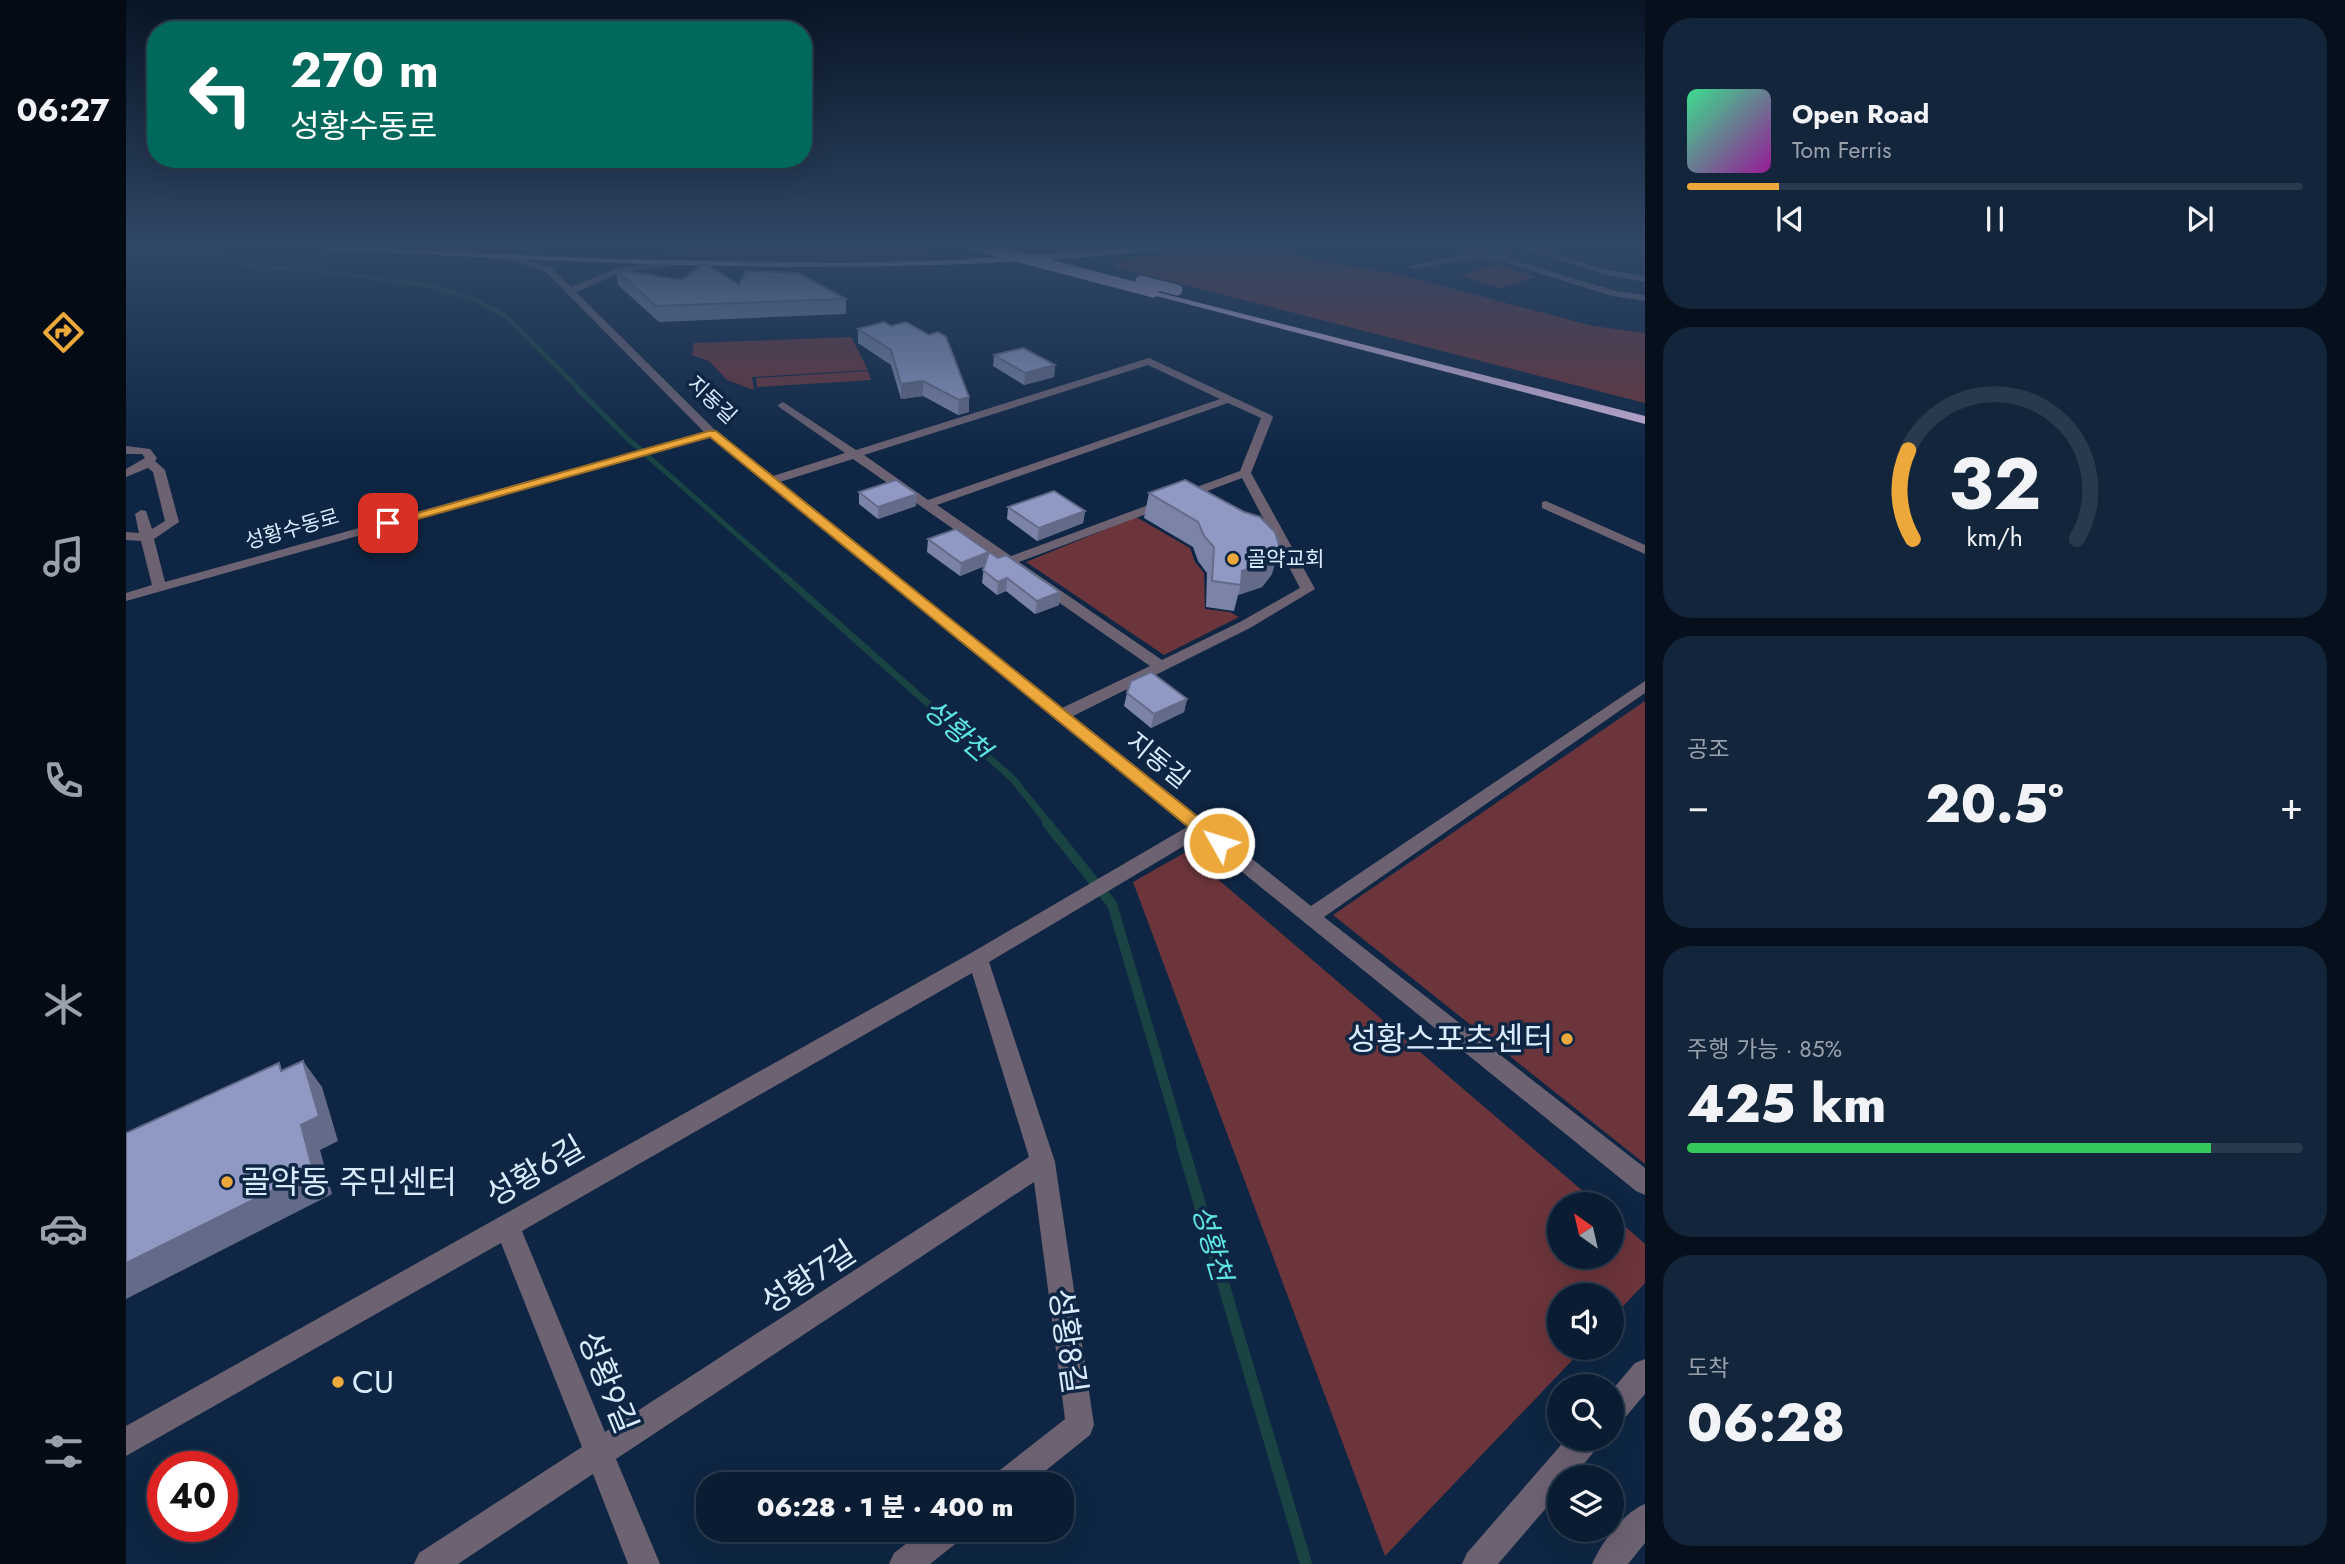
<!DOCTYPE html>
<html lang="ko">
<meta charset="utf-8">
<style>
body{margin:0;font-family:Jost,"Noto Sans KR",sans-serif;background:#13253a;color:#f1f3f6;height:100vh;display:flex;flex-direction:column;font-size:26px;white-space:nowrap}
*{box-sizing:border-box;margin:0}
p{font-size:23px;color:#99a1ac}
.icon{flex:none;width:38px;height:38px;fill:none;stroke:currentColor;stroke-width:2;stroke-linecap:round;stroke-linejoin:round}
.map{position:relative;flex:1;overflow:hidden}
.drawer{display:flex;flex-direction:column;gap:18px;padding:18px;background:#060f1c;width:700px}
.drawer>*{flex:none}
.hud{position:absolute;left:21px;top:21px;width:665px;height:147px;border-radius:28px;box-shadow:0 7px 28px #0002,0 0 0 2px #2a3a4d;background:#00695c;color:#fff;overflow:hidden}
.needle{width:46px;rotate:326deg}
.buttons{position:absolute;left:1421px;top:1192px;display:grid;gap:14px}
.buttons a{display:grid;place-items:center;width:77px;height:77px;border-radius:50%;background:#0a1c32;box-shadow:0 7px 28px #0002,0 0 0 2px #2a3a4d;font-size:35px}
.speed{position:absolute;left:21px;top:1451px;display:flex;gap:14px;font-size:35px;font-weight:700;text-align:center}
.speed>*{display:grid;place-content:center;width:91px;height:91px;border-radius:50%;background:#0a1c32;box-shadow:0 7px 28px #0002,0 0 0 2px #2a3a4d;line-height:1}
.speed .limit{border:10px solid #d22;background:#fff;color:#111}
.pin{position:absolute;display:grid;place-items:center;width:60px;height:60px;color:#fff;margin:-30px;border-radius:14px;box-shadow:0 4px 10px #0006}
.me{position:absolute;width:77px;margin:-38px;rotate:309deg;stroke-linejoin:round;filter:drop-shadow(0 0 5px #0008)}
.turn{display:flex;align-items:center;gap:24px;height:147px;padding:0 28px;font-size:32px}
.turn .icon{width:91px;height:91px;stroke-width:2.5}
.turn b{display:block;font-size:49px;line-height:60px}
.big{font-size:52px;font-weight:800;line-height:1.1}
.drawer .tile{flex:1;display:flex;flex-direction:column;justify-content:center;gap:10px;min-width:0;padding:0 24px;border-radius:28px;background:#13253a}
.drawer .dial{align-items:center;gap:0}
.dial svg{height:182px;overflow:visible;fill:none;stroke:#2a3a4d;stroke-width:7;stroke-linecap:round;text-anchor:middle}
.dial text{fill:#f1f3f6;stroke:none}
.song{display:flex;align-items:center;gap:21px}
.cover{width:84px;height:84px;border-radius:10px;background:linear-gradient(135deg,hsl(150 70% 55%),hsl(300 70% 35%))}
.played{height:7px;border-radius:4px;background:linear-gradient(90deg,#eda83b 15%,#2a3a4d 15%)}
.keys{display:flex;justify-content:space-around;direction:ltr}
.heat{display:flex;justify-content:space-between;align-items:center;font-size:38px;direction:ltr}
.charge{height:10px;border-radius:5px;background:linear-gradient(90deg,#34c759 85%,#2a3a4d 0)}
.trip{position:absolute;left:570px;top:1472px;width:378px;height:70px;border-radius:28px;background:#0a1c32;box-shadow:0 7px 28px #0002,0 0 0 2px #2a3a4d;font-weight:800;line-height:70px;text-align:center}
main{display:flex;flex:1;min-height:0}
.tab-bar{display:flex;flex-direction:column;width:126px;justify-content:space-around;align-items:center;background:#040b14;color:#99a1ac}
.tab-bar .icon{width:49px;height:49px}
.tab-bar .on{color:#eda83b}
.tab-bar b{font-size:32px;color:#f1f3f6}
.map>svg:first-child{display:block}
.green{fill:#6c353b}
.lines{fill:none;stroke-linecap:round;stroke-linejoin:round}
.stream-far4{stroke:#194443;stroke-width:4.5}
.stream-far3{stroke:#194443;stroke-width:5}
.stream-far2{stroke:#194443;stroke-width:7}
.stream-far1{stroke:#194443;stroke-width:10}
.stream{stroke:#194443;stroke-width:12}
.minor{fill:#6d6272;fill-rule:evenodd}
.major{fill:#b49ebf;fill-rule:evenodd}
.highway{fill:#d0b6dd;fill-rule:evenodd}
.highway-bridge{stroke:#d0b6dd;stroke-width:11}
.wall{fill:#7b84a8}
.shaded-wall{fill:#646b88}
.building{fill:#8f99c3;stroke:#646b88;stroke-width:2}
.route{fill:#eda83b;stroke:#9a6d26;stroke-width:2}
.poi-dot{fill:#eda83b;stroke:#0e2643;stroke-width:2.5}
.labels{text-anchor:middle;dominant-baseline:central;stroke-width:7;stroke-linejoin:round;paint-order:stroke}
.far-street-label{font-size:21px;fill:#dbebfe;stroke:#0e2643}
.far-poi-label{font-size:21px;fill:#dbebfe;stroke:#0e2643;text-anchor:start}
.street-label{font-size:26px;fill:#dbebfe;stroke:#0e2643}
.water-label{font-size:28px;font-style:italic;fill:#5de5e4;stroke:#0e2643}
.near-poi-label{font-size:32px;fill:#dbebfe;stroke:#0e2643;text-anchor:start}
.near-street-label{font-size:32px;fill:#dbebfe;stroke:#0e2643}
</style>
<main>
<nav class="tab-bar">
<b>06:27</b>
<svg class="icon on" aria-label="directions" viewBox="0 0 24 24"><path d="M12 3l9 9-9 9-9-9zM9 14v-3h6M13 9l2 2-2 2"/></svg>
<svg class="icon" aria-label="music" viewBox="0 0 24 24"><path d="M9 18V5l10-2v13"/><circle cx="6" cy="18" r="3"/><circle cx="16" cy="16" r="3"/></svg>
<svg class="icon" aria-label="phone" viewBox="0 0 24 24"><path d="M5 4h4l2 5-3 2q2 4 5 5l2-3 5 2v4C11 20 4 13 5 4z"/></svg>
<svg class="icon" aria-label="climate" viewBox="0 0 24 24"><path d="M12 3v18M4 7l16 10M4 17L20 7"/></svg>
<svg class="icon" aria-label="car" viewBox="0 0 24 24"><path d="M5 17H2v-5l4-1 3-4h7l3 4 3 1v5h-3M9 17h6M6 11h13"/><circle cx="7" cy="17" r="2"/><circle cx="17" cy="17" r="2"/></svg>
<svg class="icon" aria-label="filters" viewBox="0 0 24 24"><path d="M4 7h16M4 17h16"/><circle cx="9" cy="7" r="2"/><circle cx="15" cy="17" r="2"/></svg>
</nav>
<div class="map">
<svg width="1519" height="1564" viewBox="0 0 1519 1564">
<rect width="100%" height="100%" fill="#0e2643"/>
<g class="green">
<path d="M393,244H811L801,251L782,254L683,255Z"/>
<path d="M1120,245L1219,266L1267,273L1467,326L1519,333V403L989,267L993,260Z"/>
<path d="M1371,264L1410,277L1373,288L1334,275Z"/>
<path d="M725,337L742,370L626,377L628,390L601,380L583,361L566,355L568,343Z"/>
<path d="M742,371L745,380L631,387L630,378Z"/>
<path d="M1010,517L1064,548L1069,562L1078,573L1079,609L1104,612L1113,617L1038,655L900,562Z"/>
<path d="M1519,701V1164L1207,915Z"/>
<path d="M1060,852L1472,1204H1433V1256H1486V1215L1519,1244V1283L1486,1318V1295H1433V1348H1458L1259,1556L1007,882Z"/>
</g>
<g class="lines">
<path class="stream-far4" d="M0,254H78L130,267L179,269L301,285L351,301L380,316L453,389"/>
<path class="stream-far3" d="M451,388L500,437L660,578"/>
<path class="stream-far2" d="M658,576L887,779L923,824"/>
<path class="stream-far1" d="M921,823L986,904L1057,1146"/>
<path class="stream" d="M1056,1144L1180,1564"/>
<g class="minor">
<path d="M1383,244H1396L1481,270L1519,276V282L1477,274Z"/>
<path d="M1351,252L1372,255L1385,253V257L1381,258L1490,291L1519,295V301L1486,296L1371,260L1351,258L1286,269L1282,266Z"/>
<path d="M384,254L424,267L445,287L492,268L556,260L553,265L494,273L450,292L590,431L647,476L719,453L653,407L652,405L657,402L730,450L1023,358L1145,415L1147,417L1125,473L1189,589L1124,628L947,716L1185,906L1519,681V693L1198,917L1519,1168V1195L1510,1191L1073,837L863,962L929,1162L968,1425L964,1435L903,1484H864L869,1474L939,1419L908,1182L490,1459L534,1564H502L467,1474L332,1564H288L293,1553L456,1447L375,1243L0,1456V1426L845,953L1061,827L584,437L0,601V593L26,585L15,541L0,540V532L13,533L9,514L15,510L20,511L26,529L39,521L27,472L22,468L0,477V469L19,458L16,454H0V446L24,449L31,458L29,461L39,470L53,522L28,539L39,582L578,432L426,278L418,271L381,259ZM1022,365L1094,399L802,500L738,455ZM1102,403L1135,418L1114,471L885,556L811,505ZM727,459L1024,666L936,708L654,482ZM1116,478L1174,588L1114,622L1036,660L893,562ZM846,973L903,1157L479,1432L396,1231Z"/>
<path d="M1420,501L1519,545V554L1416,508V502Z"/>
<path d="M1519,1359V1394L1496,1421L1486,1425V1390L1509,1363Z"/>
<path d="M1441,1438H1475L1471,1448L1447,1477H1433V1493L1372,1564H1336L1341,1553Z"/>
<path d="M1519,1504V1543L1502,1564H1466C1475,1543 1498,1512 1519,1504Z"/>
<path d="M798,1530H837L833,1541L804,1564H763L768,1553Z"/>
</g>
<path class="major" d="M150,244L490,259L715,263L827,260L1055,244C1040,253 943,258 919,260C664,276 409,261 154,246Z"/>
<path class="highway" d="M1023,290L1519,416V424L1023,294Z"/>
<g class="highway-bridge">
<path d="M844,244L1027,292"/>
<path d="M1015,281L1051,290"/>
</g>
</g>
<g class="wall">
<path d="M490,270L556,280L613,285L720,299V314L533,322L492,285Z"/>
<path d="M765,326L843,397V412L832,415L797,396L775,399L765,365L732,343V329Z"/>
<path d="M868,355L929,365L928,377L898,385L867,366Z"/>
<path d="M1059,480L1146,574L1136,587L1112,595L1108,611L1080,607L1081,573L1072,561L1067,547L1018,518L1023,493Z"/>
<path d="M733,492L790,506L752,519L733,504Z"/>
<path d="M882,507L959,511L957,523L911,541L881,519Z"/>
<path d="M802,539L872,558L934,592L933,605L909,614L880,591L871,595L856,583L858,566L834,576L801,552Z"/>
<path d="M1001,693L1061,699L1058,712L1025,728L998,706Z"/>
</g>
<g class="shaded-wall">
<path d="M929,365L928,377L898,385L899,373Z"/>
<path d="M797,381V396L775,399V384Z"/>
<path d="M843,397V412L832,415L833,400Z"/>
<path d="M791,494L790,506L752,519V507Z"/>
<path d="M959,511L957,523L911,541L913,528Z"/>
<path d="M1154,548L1146,574L1136,587L1112,595L1115,585L1116,571Z"/>
<path d="M863,552L862,565L834,576L835,563Z"/>
<path d="M881,578L880,591L871,595L872,582Z"/>
<path d="M934,592L933,605L909,614L911,601Z"/>
<path d="M1061,699L1058,712L1025,728L1028,714Z"/>
<path d="M177,1061L196,1087L212,1141L194,1150L206,1194L0,1299V1263L175,1125Z"/>
</g>
<g class="building">
<path d="M578,263L613,285L620,271L672,273L720,299L530,306L490,270L556,280Z"/>
<path d="M758,322L765,326L780,322L803,335L812,332L820,337L843,397L833,400L797,381L775,384L765,350L732,329Z"/>
<path d="M897,348L929,365L899,373L868,355Z"/>
<path d="M770,480L791,494L752,507L733,492Z"/>
<path d="M1059,480L1118,512L1134,517L1149,532L1154,548L1143,561L1116,571L1115,585L1086,581L1088,547L1078,536L1072,522L1023,493Z"/>
<path d="M928,491L959,511L913,528L882,507Z"/>
<path d="M830,529L863,552L835,563L802,539Z"/>
<path d="M863,552L872,558L880,555L934,592L911,601L881,578L872,582L857,570Z"/>
<path d="M1025,672L1061,699L1028,714L1001,693L1005,681Z"/>
<path d="M177,1061L193,1116L175,1125L187,1170L0,1263V1133L153,1063L155,1071Z"/>
</g>
<linearGradient id="sky" x2="0" y2="1"><stop stop-color="#081525"/><stop offset="0.53" stop-color="#304766"/><stop offset="1" stop-color="#304766" stop-opacity="0"/></linearGradient>
<rect width="1519" height="463" fill="url(#sky)"/>
<path class="route" d="M583,431H590L1098,838L1101,843L1098,847H1087L584,437L267,526L256,523Z"/>
<g class="poi-dot">
<circle cx="1107" cy="559" r="7"/>
<circle cx="1441" cy="1039" r="7"/>
<circle cx="101" cy="1182" r="7"/>
<circle cx="212" cy="1382" r="7"/>
</g>
<g class="labels">
<g class="far-street-label">
<text transform="translate(586 400) rotate(43)">지동길</text>
<text transform="translate(166 529) rotate(-16)">성황수동로</text>
</g>
<g class="far-poi-label">
<text x="1121" y="559">골약교회</text>
</g>
<g class="street-label">
<text transform="translate(1032 760) rotate(39)">지동길</text>
</g>
<g class="water-label">
<text transform="translate(831 730) rotate(41)">성황천</text>
<text transform="translate(1086 1243) rotate(74)">성황천</text>
</g>
<g class="near-poi-label">
<text x="1427" y="1039" text-anchor="end">성황스포츠센터</text>
<text x="115" y="1182">골약동 주민센터</text>
<text x="226" y="1382">CU</text>
</g>
<g class="near-street-label">
<text transform="translate(409 1171) rotate(-30)">성황6길</text>
<text transform="translate(682 1277) rotate(-33)">성황7길</text>
<text transform="translate(942 1341) rotate(82)">성황8길</text>
<text transform="translate(482 1382) rotate(68)">성황9길</text>
</g>
</g>
</svg>
<div class="buttons">
<a><svg class="needle" viewBox="-14 -14 28 28"><path d="M0-13l5 13h-10z" fill="#e53935"/><path d="M0 13l5-13h-10z" fill="#99a1ac"/></svg></a>
<a><svg class="icon" aria-label="sound" viewBox="0 0 24 24"><path d="M4 9h4l5-4v14l-5-4H4zM17 9q2 3 0 6"/></svg></a>
<a><svg class="icon" aria-label="search" viewBox="0 0 24 24"><circle cx="10" cy="10" r="6"/><path d="M15 15l6 6"/></svg></a>
<a><svg class="icon" aria-label="layers" viewBox="0 0 24 24"><path d="M12 4l9 5-9 5-9-5zM3 14l9 5 9-5"/></svg></a>
</div>
<div class="speed"><div class="limit">40</div></div>
<div class="pin" style="left:262px;top:523px;background:#d93025"><svg class="icon" aria-label="arrive" viewBox="0 0 24 24"><path d="M6 21V4h12l-3 4 3 4H6"/></svg></div>
<svg class="me" style="left:1093px;top:843px" viewBox="-20 -20 40 40"><circle r="17" fill="#eda83b" stroke="#fff" stroke-width="3"/><path d="M0-11L8 9 0 5-8 9z" fill="#fff"/></svg>
<div class="trip">06:28 · 1 분 · 400 m</div>
<div class="hud">
<div class="turn"><svg class="icon" aria-label="left" viewBox="0 0 24 24"><path d="M17 20v-9H6M10 6l-5 5 5 5"/></svg><div><b>270 m</b>성황수동로</div></div>
</div>
</div>
<section class="drawer">
<div class="tile">
<div class="song"><i class="cover"></i><div><b>Open Road</b><p>Tom Ferris</p></div></div>
<div class="played"></div>
<div class="keys"><svg class="icon" aria-label="previous" viewBox="0 0 24 24"><path d="M18 5L8 12l10 7zM5 5v14"/></svg><svg class="icon" aria-label="pause" viewBox="0 0 24 24"><path d="M8 5v14M16 5v14"/></svg><svg class="icon" aria-label="next" viewBox="0 0 24 24"><path d="M6 5l10 7-10 7zM19 5v14"/></svg></div>
</div>
<div class="tile dial"><svg viewBox="0 0 100 80">
<path d="M14 69A42 42 0 1 1 86 69"/>
<path d="M14 69A42 42 0 0 1 12 30" stroke="#eda83b"/>
<text x="50" y="56" font-size="32" font-weight="700">32</text>
<text x="50" y="72" font-size="11">km/h</text>
</svg></div>
<div class="tile"><p>공조</p>
<div class="heat"><a>−</a><b class="big">20.5°</b><a>+</a></div>
</div>
<div class="tile"><p>주행 가능 · 85%</p><b class="big">425 km</b><div class="charge"></div></div>
<div class="tile"><p>도착</p><b class="big">06:28</b></div>
</section>
</main>
